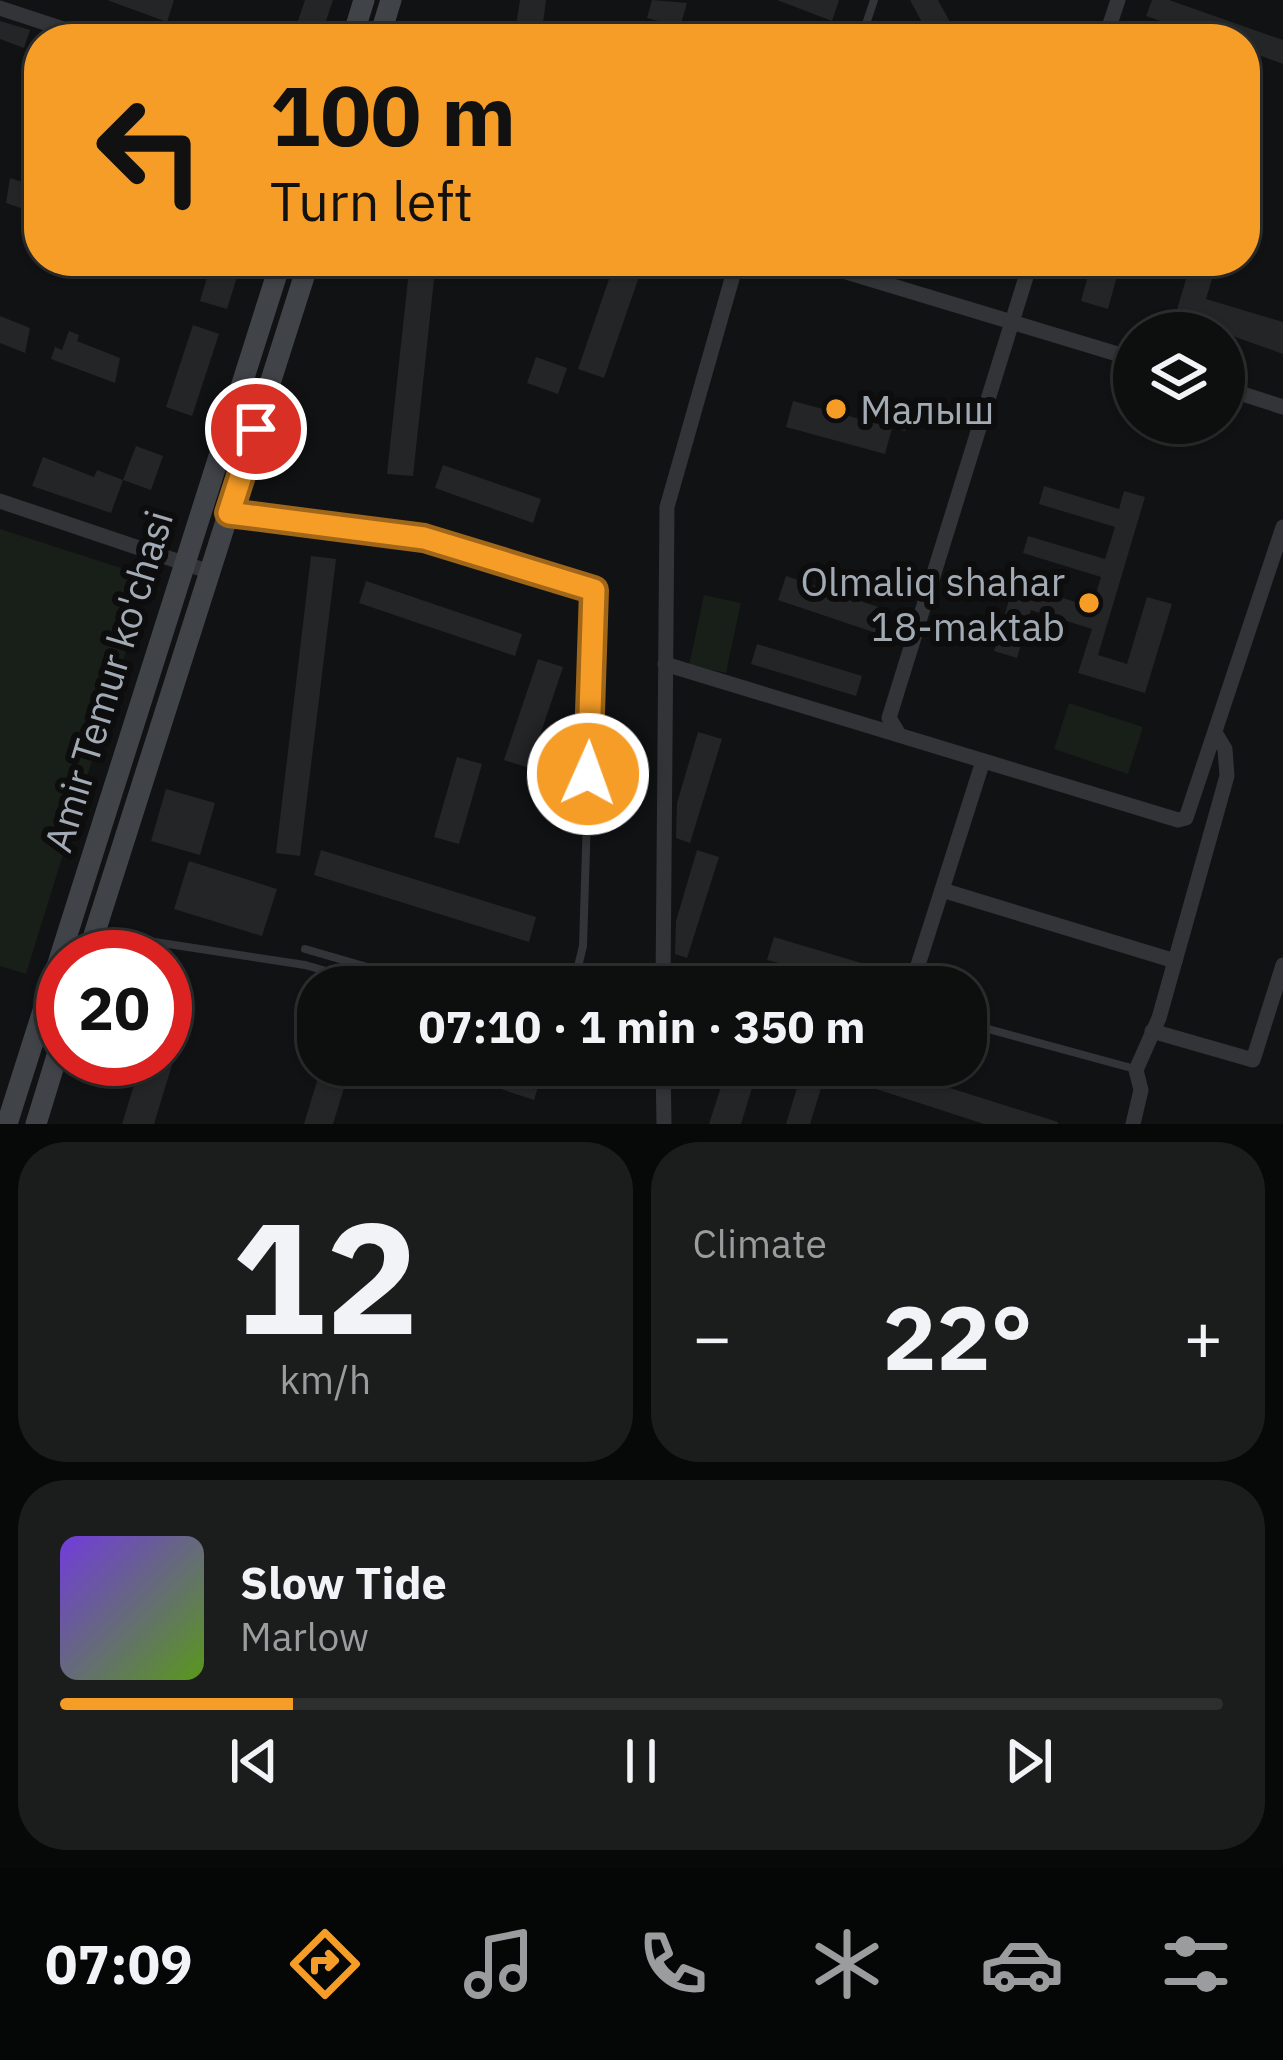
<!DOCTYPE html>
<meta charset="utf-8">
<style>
body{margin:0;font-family:"IBM Plex Sans",sans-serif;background:#1b1c1c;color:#f1f3f6;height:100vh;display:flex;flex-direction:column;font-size:45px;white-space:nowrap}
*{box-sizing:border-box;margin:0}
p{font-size:39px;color:#9a9c9e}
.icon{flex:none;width:66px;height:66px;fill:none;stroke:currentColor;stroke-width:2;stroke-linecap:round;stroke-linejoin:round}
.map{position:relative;height:1124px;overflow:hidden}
.details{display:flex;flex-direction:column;gap:18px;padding:18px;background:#070808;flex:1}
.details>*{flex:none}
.banner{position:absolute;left:24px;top:24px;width:1236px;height:252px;border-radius:48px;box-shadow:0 3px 9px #0004,0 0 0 3px #2d2e2e;background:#f69d27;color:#111;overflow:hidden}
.fabs{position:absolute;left:1113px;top:312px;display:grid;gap:24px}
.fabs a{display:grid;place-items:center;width:132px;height:132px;border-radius:50%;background:#0d0e0e;box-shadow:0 3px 9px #0004,0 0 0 3px #2d2e2e;font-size:60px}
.speed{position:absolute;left:36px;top:930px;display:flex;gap:24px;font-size:60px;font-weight:700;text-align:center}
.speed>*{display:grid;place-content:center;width:156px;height:156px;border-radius:50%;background:#0d0e0e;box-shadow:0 3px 9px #0004,0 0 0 3px #2d2e2e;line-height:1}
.speed .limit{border:18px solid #d22;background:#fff;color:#111}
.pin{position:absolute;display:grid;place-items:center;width:102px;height:102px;color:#fff;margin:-51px;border:6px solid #fff;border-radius:50%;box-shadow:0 3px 12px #0007}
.me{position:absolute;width:132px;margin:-66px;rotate:2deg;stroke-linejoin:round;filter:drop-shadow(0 0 9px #0008)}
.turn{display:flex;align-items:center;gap:42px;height:252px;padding:0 48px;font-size:54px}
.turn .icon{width:156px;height:156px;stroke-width:2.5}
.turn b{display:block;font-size:84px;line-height:102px}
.big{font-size:90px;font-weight:700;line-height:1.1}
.details .widget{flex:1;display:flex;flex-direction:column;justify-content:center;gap:18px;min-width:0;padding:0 42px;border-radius:48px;background:#1b1c1c}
.details .dial{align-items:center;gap:0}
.dial b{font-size:156px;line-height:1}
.song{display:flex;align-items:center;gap:36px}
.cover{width:144px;height:144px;border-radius:18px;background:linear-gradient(135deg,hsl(260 70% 55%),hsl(90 70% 35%))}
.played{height:12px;border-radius:6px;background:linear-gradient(90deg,#f69d27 20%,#2d2e2e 20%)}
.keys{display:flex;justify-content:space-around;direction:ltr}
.heat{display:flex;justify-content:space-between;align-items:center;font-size:66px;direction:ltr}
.details .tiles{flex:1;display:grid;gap:18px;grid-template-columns:1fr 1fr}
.widget:last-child{grid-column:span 2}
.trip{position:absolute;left:297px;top:966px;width:690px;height:120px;border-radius:48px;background:#0d0e0e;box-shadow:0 3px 9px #0004,0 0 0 3px #2d2e2e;font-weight:700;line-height:120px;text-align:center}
.menu{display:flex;height:192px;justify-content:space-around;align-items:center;background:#050606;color:#9a9c9e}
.menu .icon{width:84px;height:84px}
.menu .on{color:#f69d27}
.menu b{font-size:54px;color:#f1f3f6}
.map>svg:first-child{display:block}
.green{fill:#181e18}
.building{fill:#242527}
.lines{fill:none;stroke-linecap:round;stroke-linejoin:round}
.service{stroke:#323438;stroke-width:8}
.minor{stroke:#323438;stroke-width:15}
.secondary{stroke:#404348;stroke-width:21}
.route-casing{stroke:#a06619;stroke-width:30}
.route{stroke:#f69d27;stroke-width:21}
.poi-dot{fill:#f69d27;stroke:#0d0d0e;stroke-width:4.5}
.labels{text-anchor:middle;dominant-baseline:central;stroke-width:12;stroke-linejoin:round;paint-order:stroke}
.poi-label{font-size:39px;fill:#a2aab4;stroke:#0d0d0e;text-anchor:start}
.street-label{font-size:39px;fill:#a2aab4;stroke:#0d0d0e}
</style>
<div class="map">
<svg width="1283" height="1124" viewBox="0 0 1283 1124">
<rect width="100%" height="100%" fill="#111213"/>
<g class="green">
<path d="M0,529L149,577L26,974L0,966Z"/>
<path d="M704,595L741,603L726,673L689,665Z"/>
<path d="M1069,703L1143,727L1128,774L1054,749Z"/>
</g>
<g class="building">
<path d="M107,0H174L167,22Z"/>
<path d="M305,0H333L320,39H292Z"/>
<path d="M520,0H546L541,39H514Z"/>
<path d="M652,0L687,3L680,27L647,18Z"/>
<path d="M777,0H839L832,21Z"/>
<path d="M910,0H938L959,39H931Z"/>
<path d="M1152,0H1169L1283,40V64L1245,50V39H1212L1146,16Z"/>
<path d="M0,21L30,30L24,48L0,39Z"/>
<path d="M10,178L39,187V214L6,203Z"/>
<path d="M212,261H242L227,309L200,301Z"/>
<path d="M410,261H436L413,476L387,474Z"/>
<path d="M1092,261H1121L1108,309L1081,301Z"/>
<path d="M615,262L641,271L604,378L578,369Z"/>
<path d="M1189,269L1213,276L1206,299L1283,322V354L1224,333L1173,323Z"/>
<path d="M0,316L30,328L25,353L0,343Z"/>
<path d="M193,325L219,334L192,416L166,407Z"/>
<path d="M69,331L79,335L77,341L120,358L115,383L51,359L55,347L62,350Z"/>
<path d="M536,357L567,368L558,394L527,383Z"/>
<path d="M793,401L882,425L888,403L911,409L905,431L892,428L885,454L786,427Z"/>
<path d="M136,446L163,456L151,490L123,480Z"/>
<path d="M43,457L94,477L97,470L123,480L111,513L32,486Z"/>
<path d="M443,465L541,499L533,523L435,488Z"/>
<path d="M1044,486L1119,509L1124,491L1145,497L1098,655L1127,664L1147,597L1172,604L1145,693L1078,673L1092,629L1031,610L1017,658L994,651L1014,583L1092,607L1101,577L1023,553L1028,536L1105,559L1115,527L1039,504Z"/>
<path d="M311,556L336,559L300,856L276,853Z"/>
<path d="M786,576L890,611L882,635L778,600Z"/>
<path d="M366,581L522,634L515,656L359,603Z"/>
<path d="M757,644L862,676L856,696L751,664Z"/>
<path d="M538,659L563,667L529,768L504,760Z"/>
<path d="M698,732L722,739L690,843L676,838L677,803Z"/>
<path d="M457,757L482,764L459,844L434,837Z"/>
<path d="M166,789L215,803L200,855L151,841Z"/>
<path d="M321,850L536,917L529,942L314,875Z"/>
<path d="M697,850L719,857L687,958L675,954L676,921Z"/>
<path d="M189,861L277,889L262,936L174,909Z"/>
<path d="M774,937L878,968L873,987L767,960Z"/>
<path d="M165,1026L182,1032L154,1124H122L142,1059H165Z"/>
<path d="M322,1065H351L333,1124H304Z"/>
<path d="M428,1065H523L543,1071L534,1100Z"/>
<path d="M728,1065H759L741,1124H709Z"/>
<path d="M877,1065L1058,1122V1124H984L870,1087Z"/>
<path d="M800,1078L822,1085L810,1124H786Z"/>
</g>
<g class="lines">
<g class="service">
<path d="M861,39L874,0"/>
<path d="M230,513L424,539L594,590L583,946L573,987"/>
<path d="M96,933L305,965L383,987"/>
<path d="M305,949L436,987"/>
<path d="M966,1023L1135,1069"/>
</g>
<g class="minor">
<path d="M0,8L94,39"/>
<path d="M1105,39L1118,0"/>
<path d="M810,261L1134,359"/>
<path d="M1224,388L1283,407"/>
<path d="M0,501L210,572"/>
<path d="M665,664L1178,820L1186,818L1283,527"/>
<path d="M897,731L889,718L1031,261"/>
<path d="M942,890L1175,961"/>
<path d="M663,987L667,507L737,261"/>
<path d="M911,987L983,761"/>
<path d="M1152,1031L1253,1060L1283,965"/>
<path d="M663,1065L664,1124"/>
<path d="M1133,1124L1141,1090L1136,1070L1159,1018L1227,776L1225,749L1216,734"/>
</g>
<g class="secondary">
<path d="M352,39L364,0"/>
<path d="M379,39L391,0"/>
<path d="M87,957L309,261"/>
<path d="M7,1124L281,261"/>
<path d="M36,1124L63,1036"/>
</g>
</g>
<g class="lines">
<g class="route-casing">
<path id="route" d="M256,429L229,513L424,538L594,590L588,774"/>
</g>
<use href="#route" class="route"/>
</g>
<g class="poi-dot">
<circle cx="836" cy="409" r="12"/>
<circle cx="1089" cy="603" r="12"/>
</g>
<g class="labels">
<g class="poi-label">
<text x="860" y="409">Малыш</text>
<text x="1065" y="581" text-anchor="end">Olmaliq shahar<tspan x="1065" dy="45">18-maktab</tspan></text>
</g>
<g class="street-label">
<text transform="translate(108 681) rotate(-73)">Amir Temur ko'chasi</text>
</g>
</g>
</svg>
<div class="fabs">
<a><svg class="icon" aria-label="layers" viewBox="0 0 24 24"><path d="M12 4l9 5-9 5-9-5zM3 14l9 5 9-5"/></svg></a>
</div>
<div class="speed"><div class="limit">20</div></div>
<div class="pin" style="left:256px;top:429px;background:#d93025"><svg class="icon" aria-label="arrive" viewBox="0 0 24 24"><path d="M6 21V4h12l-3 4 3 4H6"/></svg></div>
<svg class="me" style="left:588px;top:774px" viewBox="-20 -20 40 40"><circle r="17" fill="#f69d27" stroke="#fff" stroke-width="3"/><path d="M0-11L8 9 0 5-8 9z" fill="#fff"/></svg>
<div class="trip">07:10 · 1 min · 350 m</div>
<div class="banner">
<div class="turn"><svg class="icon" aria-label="left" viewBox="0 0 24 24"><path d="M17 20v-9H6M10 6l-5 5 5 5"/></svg><div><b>100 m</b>Turn left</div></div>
</div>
</div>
<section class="details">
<div class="tiles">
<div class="widget dial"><b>12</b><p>km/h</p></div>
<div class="widget"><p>Climate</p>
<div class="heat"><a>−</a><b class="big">22°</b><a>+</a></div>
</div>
<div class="widget">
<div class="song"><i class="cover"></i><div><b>Slow Tide</b><p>Marlow</p></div></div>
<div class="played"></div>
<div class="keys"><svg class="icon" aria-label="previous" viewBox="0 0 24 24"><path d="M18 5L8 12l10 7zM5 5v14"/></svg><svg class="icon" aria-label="pause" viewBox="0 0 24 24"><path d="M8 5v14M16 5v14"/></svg><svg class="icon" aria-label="next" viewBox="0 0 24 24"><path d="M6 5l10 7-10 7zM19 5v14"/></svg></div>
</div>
</div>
</section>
<nav class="menu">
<b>07:09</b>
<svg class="icon on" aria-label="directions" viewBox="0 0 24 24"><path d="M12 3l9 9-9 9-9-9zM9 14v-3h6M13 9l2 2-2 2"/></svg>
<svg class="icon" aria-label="music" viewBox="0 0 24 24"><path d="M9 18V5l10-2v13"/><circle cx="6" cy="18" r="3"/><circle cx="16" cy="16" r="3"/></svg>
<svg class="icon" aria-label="phone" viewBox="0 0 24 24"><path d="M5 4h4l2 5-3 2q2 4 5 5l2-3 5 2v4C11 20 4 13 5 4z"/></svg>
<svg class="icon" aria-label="climate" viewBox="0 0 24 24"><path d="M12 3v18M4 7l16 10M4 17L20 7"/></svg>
<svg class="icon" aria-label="car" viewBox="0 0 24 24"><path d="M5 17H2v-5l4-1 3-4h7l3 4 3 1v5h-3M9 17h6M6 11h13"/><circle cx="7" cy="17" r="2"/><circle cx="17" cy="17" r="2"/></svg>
<svg class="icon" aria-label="filters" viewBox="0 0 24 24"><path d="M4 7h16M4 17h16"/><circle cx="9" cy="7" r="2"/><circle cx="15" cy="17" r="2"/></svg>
</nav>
